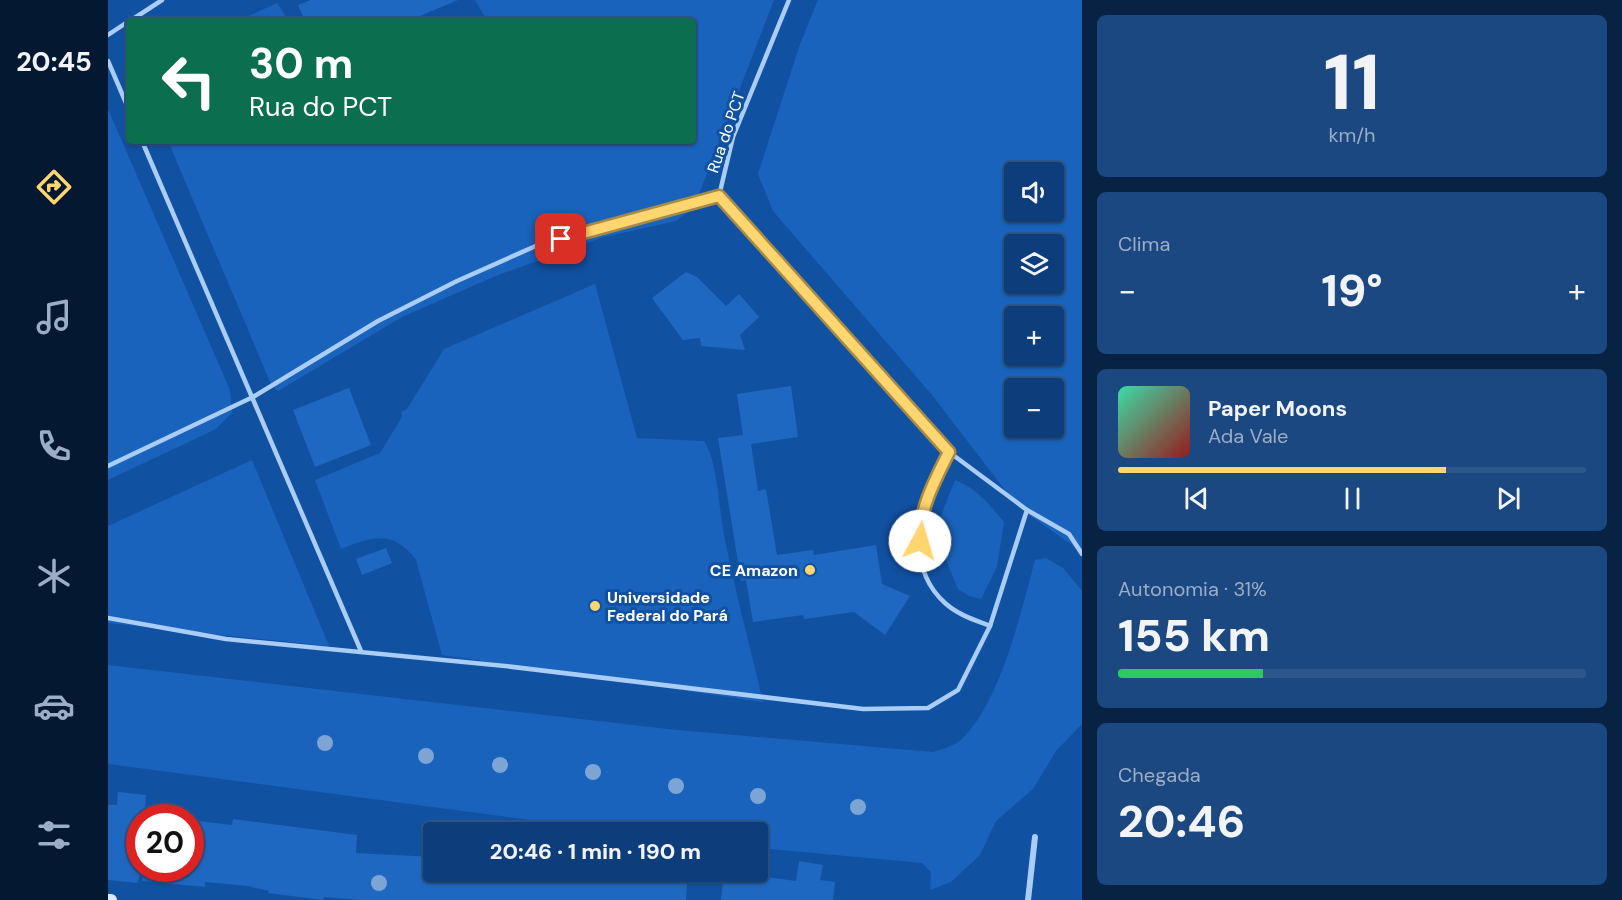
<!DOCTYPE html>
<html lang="pt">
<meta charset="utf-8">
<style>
body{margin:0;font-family:"DM Sans",sans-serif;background:#1b4881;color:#f1f3f6;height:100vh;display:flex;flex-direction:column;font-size:22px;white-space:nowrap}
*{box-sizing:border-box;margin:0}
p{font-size:20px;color:#9aaec7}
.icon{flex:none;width:33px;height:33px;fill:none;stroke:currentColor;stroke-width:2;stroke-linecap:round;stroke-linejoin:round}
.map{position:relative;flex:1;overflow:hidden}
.drawer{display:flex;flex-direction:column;gap:15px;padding:15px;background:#072243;width:540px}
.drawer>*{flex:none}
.hud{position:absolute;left:18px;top:18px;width:570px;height:126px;border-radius:6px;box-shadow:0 2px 4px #0004,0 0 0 2px #2d568b;background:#0b6e4f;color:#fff;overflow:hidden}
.tools{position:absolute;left:896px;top:162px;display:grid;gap:12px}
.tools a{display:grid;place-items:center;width:60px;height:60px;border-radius:6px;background:#0d3d7a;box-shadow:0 2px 4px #0004,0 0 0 2px #2d568b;font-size:30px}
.speed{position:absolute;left:18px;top:804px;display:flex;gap:12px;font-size:30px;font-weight:700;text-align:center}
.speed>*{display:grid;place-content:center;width:78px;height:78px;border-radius:50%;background:#0d3d7a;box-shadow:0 2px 4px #0004,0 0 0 2px #2d568b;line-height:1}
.speed .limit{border:9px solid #d22;background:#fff;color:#111}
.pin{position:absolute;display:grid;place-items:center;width:51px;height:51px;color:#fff;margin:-26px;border-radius:12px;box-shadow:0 3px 9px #0006}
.me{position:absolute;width:66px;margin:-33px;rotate:6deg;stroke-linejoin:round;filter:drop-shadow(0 0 4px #0008)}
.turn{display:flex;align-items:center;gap:21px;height:126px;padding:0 24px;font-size:27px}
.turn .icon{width:78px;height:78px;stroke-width:2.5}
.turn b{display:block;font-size:42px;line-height:51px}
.big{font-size:45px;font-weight:800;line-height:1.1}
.drawer .tile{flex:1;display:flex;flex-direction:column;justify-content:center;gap:9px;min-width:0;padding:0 21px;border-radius:9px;background:#1b4881}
.drawer .dial{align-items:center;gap:0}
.dial b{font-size:78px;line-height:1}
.song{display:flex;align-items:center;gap:18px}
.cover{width:72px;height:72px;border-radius:9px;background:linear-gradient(135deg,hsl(160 70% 55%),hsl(0 70% 35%))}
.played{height:6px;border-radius:3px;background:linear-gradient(90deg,#ffd56f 70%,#2d568b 70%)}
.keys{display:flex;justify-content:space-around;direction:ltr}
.heat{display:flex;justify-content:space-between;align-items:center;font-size:33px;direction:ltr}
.charge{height:9px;border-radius:4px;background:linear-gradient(90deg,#34c759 31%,#2d568b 0)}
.trip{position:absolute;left:315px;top:822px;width:345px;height:60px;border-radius:6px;background:#0d3d7a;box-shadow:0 2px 4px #0004,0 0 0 2px #2d568b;font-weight:800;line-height:60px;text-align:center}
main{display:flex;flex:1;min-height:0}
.dock{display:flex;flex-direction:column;width:108px;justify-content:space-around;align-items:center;background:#051831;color:#9aaec7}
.dock .icon{width:42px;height:42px}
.dock .selected{color:#ffd56f}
.dock b{font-size:27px;color:#f1f3f6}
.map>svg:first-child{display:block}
.green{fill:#1963bc;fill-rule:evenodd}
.building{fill:#1f68c1}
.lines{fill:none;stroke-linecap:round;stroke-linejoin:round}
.service{stroke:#aacdf5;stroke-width:4.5}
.minor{stroke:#aacdf5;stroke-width:6}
.secondary{stroke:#dbeafe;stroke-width:12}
.tree{fill:#7ca4d5}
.route-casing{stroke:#a68a48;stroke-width:15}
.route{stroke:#ffd56f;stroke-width:10}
.poi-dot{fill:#ffd56f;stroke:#1151a2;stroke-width:2}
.labels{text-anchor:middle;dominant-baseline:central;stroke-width:6;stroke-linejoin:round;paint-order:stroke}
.street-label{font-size:16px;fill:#fff;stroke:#1151a2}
.poi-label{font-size:16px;font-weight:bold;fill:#fff;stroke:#1151a2;text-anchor:end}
</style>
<main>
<nav class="dock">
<b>20:45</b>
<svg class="icon selected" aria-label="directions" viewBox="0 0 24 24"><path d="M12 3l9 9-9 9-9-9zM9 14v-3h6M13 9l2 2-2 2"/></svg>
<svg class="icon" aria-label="music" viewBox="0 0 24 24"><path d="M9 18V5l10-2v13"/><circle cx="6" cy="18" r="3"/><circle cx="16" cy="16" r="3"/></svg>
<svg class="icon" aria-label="phone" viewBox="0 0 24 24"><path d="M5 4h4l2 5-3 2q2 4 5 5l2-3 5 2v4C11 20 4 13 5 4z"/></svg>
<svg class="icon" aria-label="climate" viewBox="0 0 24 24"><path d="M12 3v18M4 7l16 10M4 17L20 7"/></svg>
<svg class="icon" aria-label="car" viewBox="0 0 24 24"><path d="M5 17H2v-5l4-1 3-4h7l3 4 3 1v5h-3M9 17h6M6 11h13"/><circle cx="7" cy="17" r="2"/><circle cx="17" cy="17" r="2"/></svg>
<svg class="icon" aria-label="filters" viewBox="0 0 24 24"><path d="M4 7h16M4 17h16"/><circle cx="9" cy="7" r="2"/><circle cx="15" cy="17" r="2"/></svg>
</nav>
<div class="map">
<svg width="974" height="900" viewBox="0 0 974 900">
<rect width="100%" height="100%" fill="#1151a2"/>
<g class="green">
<path d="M367,0H666L586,207L568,221L496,237L390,275L294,317L170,391L163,384L60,141H585V21H367L377,17Z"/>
<path d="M710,0H974V552L910,507L824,395L665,211L650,174L692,44ZM906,172H945V212H906ZM906,244H945V284H906ZM906,316H945V356H906ZM906,388H945V428H906Z"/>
<path d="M169,3L181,21H130Z"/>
<path d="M0,109L122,390L124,413L108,429L0,480Z"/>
<path d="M487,284L529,438L596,441C610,462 611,510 616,535C627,591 642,646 655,702L334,655L308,560C285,529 264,537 233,549L207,480L272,453L294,417L293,412L299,409L336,349Z"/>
<path d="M144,460L221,646L0,623V526Z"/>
<path d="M847,480C868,488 882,505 896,522L889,567L873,599L861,596L850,589L833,548L830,523Z"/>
<path d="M938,558L955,568L974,591V724L948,751L925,789L888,821L872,855L843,882L822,890L823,872L814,863L650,848V832H514L0,764V665L569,730L825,752C834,749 848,745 854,739C893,701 913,612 927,560Z"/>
</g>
<g class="building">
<path d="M203,0H350L300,21H197L190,5Z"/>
<path d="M578,272L589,277L618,306L631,294L651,317L632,335L637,350L593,346L592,338L575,340L544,298Z"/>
<path d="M683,386L690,437L643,444L650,491L658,489L669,555L705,550L706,555L768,545L774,584L802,596L777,635L746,612L696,619L695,615L645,622L638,580L633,581L610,438L635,435L629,394Z"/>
<path d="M241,388L263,445L207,467L185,410Z"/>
<path d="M278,548L284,563L254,575L248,559Z"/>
<path d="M10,792L38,795L36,818H32V876L29,883L0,880V805H9Z"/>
<path d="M125,819L249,835L248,853L326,857V872H580L578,900H253L216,897L215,900L160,893L161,891L140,886L97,882V887L34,881L35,868H82V820L124,825Z"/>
<path d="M691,861L715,865L712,880L727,882L725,900H613L616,872H644L643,875L688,881Z"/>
</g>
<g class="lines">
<g class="service">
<path d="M22,21L54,0"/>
<path d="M0,35L21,21"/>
<path d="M0,61L21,110"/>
<path d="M34,141L253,651"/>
<path d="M611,196L841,452L919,510L961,534L974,554"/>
<path d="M611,196L625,137L681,0"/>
<path d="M841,452C819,499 790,560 837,603C850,615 867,620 882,626"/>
<path d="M0,466L145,397L270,321L349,281L430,245L611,196"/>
<path d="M0,618L118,639L397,666L755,709L820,708L850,690L882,626L919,510"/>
</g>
<path class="minor" d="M920,900L927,837"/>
<path class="secondary" d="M0,900H3"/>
</g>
<g class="tree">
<circle cx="217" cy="743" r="8"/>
<circle cx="318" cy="756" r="8"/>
<circle cx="392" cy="765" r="8"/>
<circle cx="485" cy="772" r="8"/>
<circle cx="568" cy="786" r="8"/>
<circle cx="650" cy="796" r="8"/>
<circle cx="750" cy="807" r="8"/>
<circle cx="271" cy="883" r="8"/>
</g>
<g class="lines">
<g class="route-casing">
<path id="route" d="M453,239L611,196L841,452C827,480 811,509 812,541"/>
</g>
<use href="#route" class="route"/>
</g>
<g class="poi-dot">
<circle cx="702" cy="570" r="6"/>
<circle cx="487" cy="606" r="6"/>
</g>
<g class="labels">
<g class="street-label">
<text transform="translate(618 132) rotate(-71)">Rua do PCT</text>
</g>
<g class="poi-label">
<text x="690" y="570">CE Amazon</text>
<text x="499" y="597" text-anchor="start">Universidade<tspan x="499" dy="18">Federal do Pará</tspan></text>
</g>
</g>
</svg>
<div class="tools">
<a><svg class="icon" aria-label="sound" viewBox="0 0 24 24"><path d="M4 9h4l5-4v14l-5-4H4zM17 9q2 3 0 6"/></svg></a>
<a><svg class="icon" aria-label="layers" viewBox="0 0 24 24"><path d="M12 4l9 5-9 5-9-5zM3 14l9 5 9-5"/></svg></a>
<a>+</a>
<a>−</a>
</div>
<div class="speed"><div class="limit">20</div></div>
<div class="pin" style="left:453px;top:239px;background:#d93025"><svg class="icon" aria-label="arrive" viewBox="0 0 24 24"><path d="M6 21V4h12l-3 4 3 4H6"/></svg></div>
<svg class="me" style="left:812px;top:541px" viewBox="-20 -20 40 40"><circle r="19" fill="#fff"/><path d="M0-13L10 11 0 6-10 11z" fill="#ffd56f"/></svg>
<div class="trip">20:46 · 1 min · 190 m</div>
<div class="hud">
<div class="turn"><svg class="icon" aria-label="left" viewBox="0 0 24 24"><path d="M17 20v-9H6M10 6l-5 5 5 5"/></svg><div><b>30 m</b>Rua do PCT</div></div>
</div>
</div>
<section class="drawer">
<div class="tile dial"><b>11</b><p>km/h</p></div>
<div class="tile"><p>Clima</p>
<div class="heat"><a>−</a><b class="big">19°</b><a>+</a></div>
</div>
<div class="tile">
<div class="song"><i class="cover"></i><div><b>Paper Moons</b><p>Ada Vale</p></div></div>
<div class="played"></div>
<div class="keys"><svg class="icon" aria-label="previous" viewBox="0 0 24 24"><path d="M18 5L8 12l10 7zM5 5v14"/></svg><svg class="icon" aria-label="pause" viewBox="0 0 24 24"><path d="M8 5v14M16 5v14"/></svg><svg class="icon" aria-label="next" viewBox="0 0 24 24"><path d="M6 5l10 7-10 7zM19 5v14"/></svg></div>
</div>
<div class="tile"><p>Autonomia · 31%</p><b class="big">155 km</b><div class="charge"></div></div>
<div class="tile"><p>Chegada</p><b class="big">20:46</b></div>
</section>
</main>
